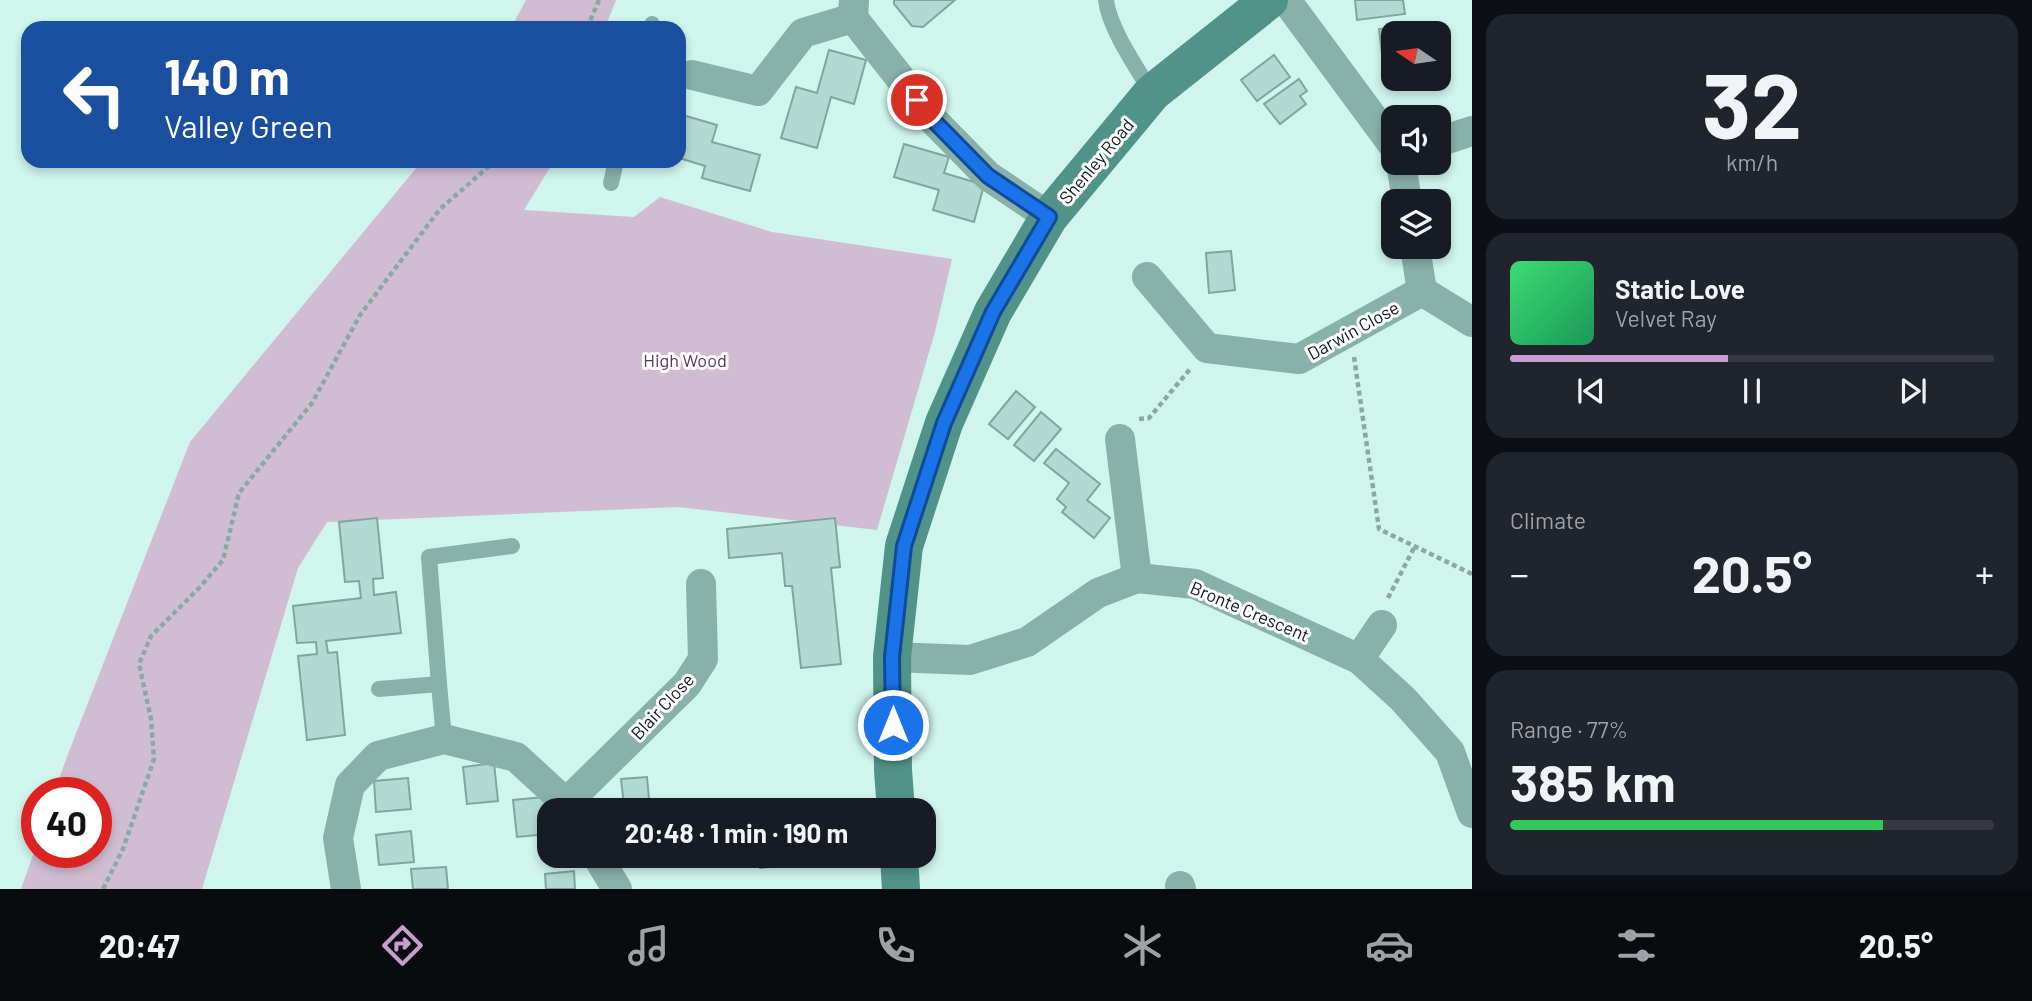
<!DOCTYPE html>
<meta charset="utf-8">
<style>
body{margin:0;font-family:Barlow,sans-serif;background:#20242c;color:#f1f3f6;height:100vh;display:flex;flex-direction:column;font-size:26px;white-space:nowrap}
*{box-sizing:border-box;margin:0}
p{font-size:23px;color:#9ea1a6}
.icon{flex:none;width:38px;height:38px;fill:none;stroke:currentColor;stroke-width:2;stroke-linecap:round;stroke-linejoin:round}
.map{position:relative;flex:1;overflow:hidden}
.sheet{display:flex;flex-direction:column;gap:14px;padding:14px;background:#0d0f14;width:560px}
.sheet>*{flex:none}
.banner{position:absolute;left:21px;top:21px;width:665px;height:147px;border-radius:21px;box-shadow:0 4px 10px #0003;background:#1a4fa0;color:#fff;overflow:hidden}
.needle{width:46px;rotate:283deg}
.fabs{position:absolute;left:1381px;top:21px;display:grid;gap:14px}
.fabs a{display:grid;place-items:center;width:70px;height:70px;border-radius:14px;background:#171b24;box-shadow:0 4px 10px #0003;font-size:35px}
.speed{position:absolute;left:21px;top:777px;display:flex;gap:14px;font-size:35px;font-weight:700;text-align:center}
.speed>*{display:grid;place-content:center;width:91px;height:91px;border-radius:50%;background:#171b24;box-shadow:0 4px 10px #0003;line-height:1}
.speed .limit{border:10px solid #d22;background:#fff;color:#111}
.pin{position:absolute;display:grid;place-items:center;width:60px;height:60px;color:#fff;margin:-30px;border:4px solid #fff;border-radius:50%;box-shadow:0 2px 7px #0007}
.me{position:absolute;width:77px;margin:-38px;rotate:0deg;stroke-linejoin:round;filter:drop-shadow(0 0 5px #0008)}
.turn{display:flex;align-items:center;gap:24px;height:147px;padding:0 28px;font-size:32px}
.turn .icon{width:91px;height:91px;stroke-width:2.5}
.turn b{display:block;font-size:49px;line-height:60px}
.big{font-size:52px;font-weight:700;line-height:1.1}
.sheet .tile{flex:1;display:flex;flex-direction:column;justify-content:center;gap:10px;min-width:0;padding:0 24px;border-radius:21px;background:#20242c}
.sheet .dial{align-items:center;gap:0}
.dial b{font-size:91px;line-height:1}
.song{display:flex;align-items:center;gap:21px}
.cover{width:84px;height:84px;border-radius:10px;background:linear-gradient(135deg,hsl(140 70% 55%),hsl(150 70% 35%))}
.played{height:7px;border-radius:4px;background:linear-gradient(90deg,#c89ece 45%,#363941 45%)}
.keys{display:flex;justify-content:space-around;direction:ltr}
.heat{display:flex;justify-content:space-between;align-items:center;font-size:38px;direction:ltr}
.charge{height:10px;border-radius:5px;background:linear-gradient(90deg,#34c759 77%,#363941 0)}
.trip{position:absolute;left:537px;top:798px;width:399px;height:70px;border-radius:21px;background:#171b24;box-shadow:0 4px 10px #0003;font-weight:700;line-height:70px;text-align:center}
.tabs{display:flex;height:112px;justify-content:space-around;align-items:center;background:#090b0e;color:#9ea1a6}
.tabs .icon{width:49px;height:49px}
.tabs .current{color:#c89ece}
.tabs b{font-size:32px;color:#f1f3f6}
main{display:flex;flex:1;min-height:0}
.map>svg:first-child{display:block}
.green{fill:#d1bdd2}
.building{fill:#b2dad2;stroke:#82a59e;stroke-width:2}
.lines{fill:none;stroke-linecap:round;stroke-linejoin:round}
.path{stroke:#8ba9a3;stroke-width:4.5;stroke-dasharray:5 3.5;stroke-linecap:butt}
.lane{stroke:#87b1a9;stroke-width:16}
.street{stroke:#87b1a9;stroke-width:30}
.secondary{stroke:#519388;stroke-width:38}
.route-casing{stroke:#114b97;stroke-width:18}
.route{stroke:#1a73e8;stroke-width:12}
.labels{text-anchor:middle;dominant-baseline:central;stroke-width:6;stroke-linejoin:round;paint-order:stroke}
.street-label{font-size:18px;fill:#0c1a17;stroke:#fff}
.park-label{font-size:18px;fill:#58365a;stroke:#fff}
</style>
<main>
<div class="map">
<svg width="1472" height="889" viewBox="0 0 1472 889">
<rect width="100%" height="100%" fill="#cff5ed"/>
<g class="green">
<path d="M526,0H616L605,28H511Z"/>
<path d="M422,161H554L524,210L634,217L660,197L772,232L952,259L935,332L877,530L678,507L327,522L298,568L202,889H21L37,844V852H96V793H54L68,754L190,442Z"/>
</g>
<g class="building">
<path d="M894,0H955L923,27L912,26L894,4Z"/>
<path d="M1355,0H1403L1405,14L1357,20Z"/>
<path d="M1425,23L1426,33H1393V53L1382,54L1379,29Z"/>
<path d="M829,50L866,60L854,104L831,97L817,148L781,138L796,87L817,93Z"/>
<path d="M1274,55L1290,77L1257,101L1241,80Z"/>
<path d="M1439,55L1442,81L1404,85L1403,79H1438Z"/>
<path d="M1299,79L1307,91L1300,96L1306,104L1280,124L1264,104Z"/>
<path d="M679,114L717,125L712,142L760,155L750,191L702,178L705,166L679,158Z"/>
<path d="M904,144L949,157L944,173L984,185L974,222L933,210L939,190L894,177Z"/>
<path d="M1231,251L1235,290L1209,293L1206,253Z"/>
<path d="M1016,391L1035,407L1008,439L989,424Z"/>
<path d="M1041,412L1061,429L1034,461L1014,445Z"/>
<path d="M1056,449L1100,484L1087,500L1110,518L1094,538L1062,512L1066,507L1057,499L1069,483L1044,463Z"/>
<path d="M377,518L383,578L373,579L374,595L396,592L401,633L326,641L328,653L337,652L345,735L307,740L298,656L317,654L316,642L297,643L293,606L361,598L359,581L345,582L339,522Z"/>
<path d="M835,518L840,567L831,568L841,664L801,668L792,586H785L782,553L729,558L727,529Z"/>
<path d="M494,763L498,801L467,804L463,767Z"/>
<path d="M647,777L650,810H618L617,805H624L621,779Z"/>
<path d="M408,778L411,809L376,812L374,781Z"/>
<path d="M544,797L548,834L517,837L513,800Z"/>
<path d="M411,831L414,862L379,865L376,835Z"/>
<path d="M759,856H791L792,865L760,868Z"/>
<path d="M446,867L448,889H413L411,869Z"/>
<path d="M574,871L575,889H546L545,874Z"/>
</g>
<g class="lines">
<g class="path">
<path d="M587,28L599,0"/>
<path d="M1354,357L1379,529L1472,574"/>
<path d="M1139,419L1149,418L1191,368"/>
<path d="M1388,598L1415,546"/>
<path d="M103,889L123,849L154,759L151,719L139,664L151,636L200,587L223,560L239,493L312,403L360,315L440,209L495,161"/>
</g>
<g class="lane">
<path d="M1106,0C1109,28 1137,68 1152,93"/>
<path d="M651,28L652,24"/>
<path d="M611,183L616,161"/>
<path d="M439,684L429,557L512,546"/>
<path d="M379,689L439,684L444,739"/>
</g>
<g class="street">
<path d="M854,0L853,18L933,120L988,176L1049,217"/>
<path d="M1286,0L1393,145"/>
<path d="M692,75L758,91L803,33L853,18"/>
<path d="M1438,142L1472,131"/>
<path d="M1401,163L1407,201"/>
<path d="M1415,247L1422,291L1472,322"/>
<path d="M1147,277L1207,348L1299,359L1422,291"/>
<path d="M1120,439L1137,578"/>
<path d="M892,657L970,660L1027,642L1098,593L1137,578L1195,584L1359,659L1403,699L1450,752L1472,813"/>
<path d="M1359,659L1382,625"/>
<path d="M566,803L687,684L703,659L701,584"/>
<path d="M597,856L617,889"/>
<path d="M1180,886L1181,889"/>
<path d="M346,889L338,838L350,785L378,756L444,739L516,757L566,803L570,810"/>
</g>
<g class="secondary">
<path d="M896,810L893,770L892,657L904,546L944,423L993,312L1049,217L1152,93L1269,0"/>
<path d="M899,856L901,889"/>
</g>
</g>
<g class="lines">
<g class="route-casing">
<path id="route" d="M893,725L892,657L904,546L944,423L993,312L1049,217L988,176L933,120L917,100"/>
</g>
<use href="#route" class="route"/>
</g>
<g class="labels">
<g class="street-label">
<text transform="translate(1096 161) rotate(-50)">Shenley Road</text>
<text transform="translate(1353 330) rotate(-29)">Darwin Close</text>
<text transform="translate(1250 611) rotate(23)">Bronte Crescent</text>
<text transform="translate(662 706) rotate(-47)">Blair Close</text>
</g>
<g class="park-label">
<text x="685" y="360">High Wood</text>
</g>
</g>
</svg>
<div class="fabs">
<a><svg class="needle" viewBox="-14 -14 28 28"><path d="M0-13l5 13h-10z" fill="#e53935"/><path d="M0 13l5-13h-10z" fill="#9ea1a6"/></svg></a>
<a><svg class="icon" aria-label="sound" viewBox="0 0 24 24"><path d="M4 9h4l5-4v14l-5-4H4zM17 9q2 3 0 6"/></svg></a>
<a><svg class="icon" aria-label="layers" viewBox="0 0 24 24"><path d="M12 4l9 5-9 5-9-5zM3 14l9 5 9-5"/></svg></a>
</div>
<div class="speed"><div class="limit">40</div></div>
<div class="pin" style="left:917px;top:100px;background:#d93025"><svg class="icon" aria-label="arrive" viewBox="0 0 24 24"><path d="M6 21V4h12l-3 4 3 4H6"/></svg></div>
<svg class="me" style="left:893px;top:725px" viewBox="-20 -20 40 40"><circle r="17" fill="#1a73e8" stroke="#fff" stroke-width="3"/><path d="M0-11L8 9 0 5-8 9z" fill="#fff"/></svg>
<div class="trip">20:48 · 1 min · 190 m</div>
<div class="banner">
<div class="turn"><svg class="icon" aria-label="left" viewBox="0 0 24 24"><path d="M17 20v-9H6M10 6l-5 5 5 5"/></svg><div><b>140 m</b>Valley Green</div></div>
</div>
</div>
<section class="sheet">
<div class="tile dial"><b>32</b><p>km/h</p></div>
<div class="tile">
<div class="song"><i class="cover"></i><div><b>Static Love</b><p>Velvet Ray</p></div></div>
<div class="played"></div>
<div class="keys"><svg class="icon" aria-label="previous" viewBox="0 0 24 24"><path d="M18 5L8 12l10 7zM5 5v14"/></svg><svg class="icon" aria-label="pause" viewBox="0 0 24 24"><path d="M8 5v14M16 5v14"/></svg><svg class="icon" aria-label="next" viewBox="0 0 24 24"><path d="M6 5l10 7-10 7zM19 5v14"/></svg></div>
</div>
<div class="tile"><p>Climate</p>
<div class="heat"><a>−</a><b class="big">20.5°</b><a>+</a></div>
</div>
<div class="tile"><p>Range · 77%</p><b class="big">385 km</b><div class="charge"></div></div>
</section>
</main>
<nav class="tabs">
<b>20:47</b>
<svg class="icon current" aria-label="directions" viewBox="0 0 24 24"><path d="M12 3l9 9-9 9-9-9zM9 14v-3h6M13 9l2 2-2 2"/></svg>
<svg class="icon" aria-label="music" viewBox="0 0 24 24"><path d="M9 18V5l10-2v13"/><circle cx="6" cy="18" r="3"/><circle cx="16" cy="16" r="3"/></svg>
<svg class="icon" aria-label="phone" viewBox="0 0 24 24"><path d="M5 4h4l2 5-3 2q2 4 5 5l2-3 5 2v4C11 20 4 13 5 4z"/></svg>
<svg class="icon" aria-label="climate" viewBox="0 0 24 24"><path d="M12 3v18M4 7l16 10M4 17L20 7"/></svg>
<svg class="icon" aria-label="car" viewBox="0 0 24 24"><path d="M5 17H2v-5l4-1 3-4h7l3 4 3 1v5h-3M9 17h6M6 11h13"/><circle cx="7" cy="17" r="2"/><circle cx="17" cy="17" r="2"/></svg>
<svg class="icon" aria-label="filters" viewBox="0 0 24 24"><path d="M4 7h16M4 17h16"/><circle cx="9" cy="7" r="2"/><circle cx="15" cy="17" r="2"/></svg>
<b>20.5°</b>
</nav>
